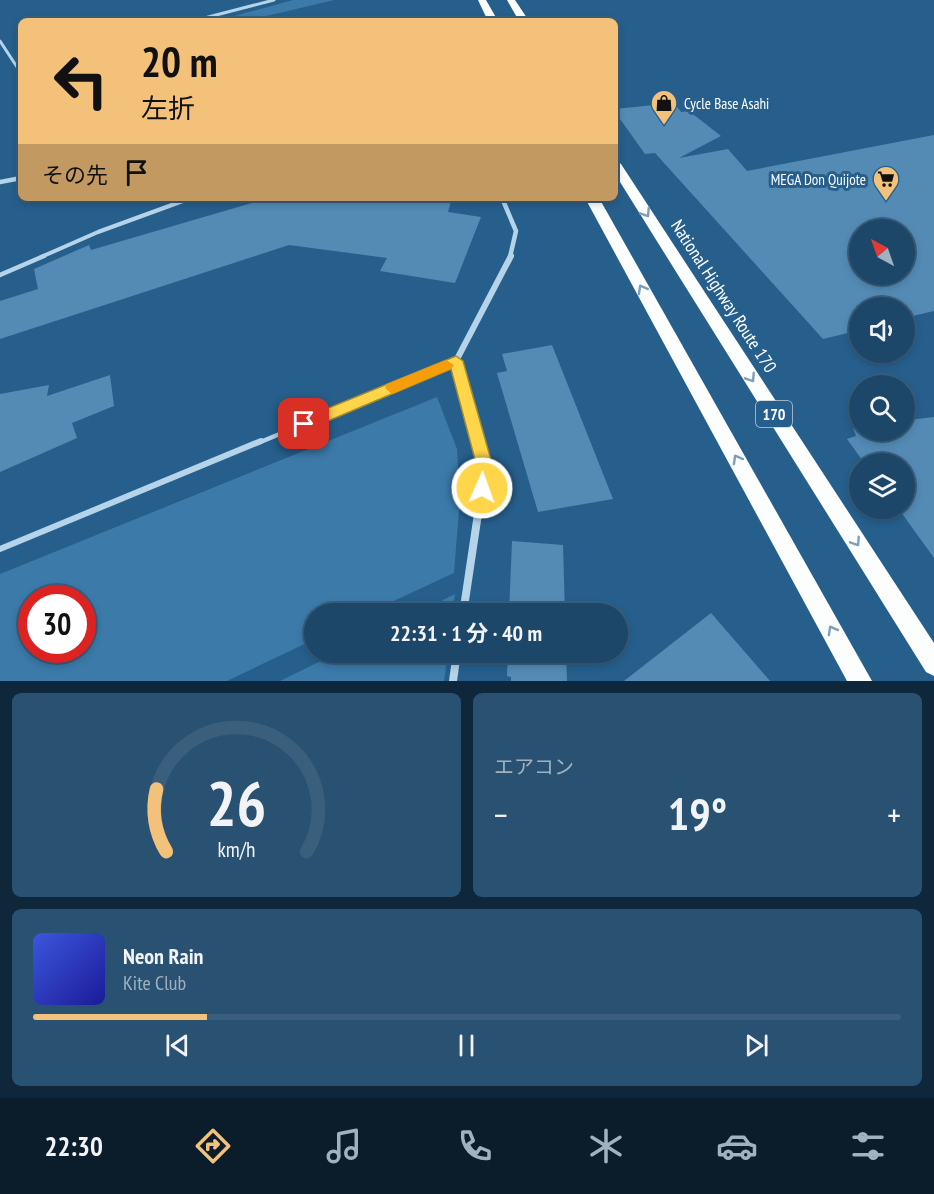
<!DOCTYPE html>
<html lang="ja">
<meta charset="utf-8">
<style>
body{margin:0;font-family:"PT Sans Narrow","Noto Sans JP",sans-serif;background:#295171;color:#f1f3f6;height:100vh;display:flex;flex-direction:column;font-size:22px;white-space:nowrap}
*{box-sizing:border-box;margin:0}
p{font-size:20px;color:#a0b2c0}
.icon{flex:none;width:33px;height:33px;fill:none;stroke:currentColor;stroke-width:2;stroke-linecap:round;stroke-linejoin:round}
.map{position:relative;height:681px;overflow:hidden}
.sheet{display:flex;flex-direction:column;gap:12px;padding:12px;background:#0f273a;flex:1}
.sheet>*{flex:none}
.top-card{position:absolute;left:18px;top:18px;width:600px;height:183px;border-radius:9px;box-shadow:0 3px 9px #0003,0 0 0 2px #3a5f7d;background:#f3c17a;color:#111;overflow:hidden}
.needle{width:39px;rotate:320deg}
.fabs{position:absolute;left:849px;top:219px;display:grid;gap:12px}
.fabs a{display:grid;place-items:center;width:66px;height:66px;border-radius:50%;background:#1c4769;box-shadow:0 3px 9px #0003,0 0 0 2px #3a5f7d;font-size:30px}
.speed{position:absolute;left:18px;top:585px;display:flex;gap:12px;font-size:30px;font-weight:700;text-align:center}
.speed>*{display:grid;place-content:center;width:78px;height:78px;border-radius:50%;background:#1c4769;box-shadow:0 3px 9px #0003,0 0 0 2px #3a5f7d;line-height:1}
.speed .limit{border:9px solid #d22;background:#fff;color:#111}
.pin{position:absolute;display:grid;place-items:center;width:51px;height:51px;color:#fff;margin:-26px;border-radius:12px;box-shadow:0 3px 9px #0006}
.me{position:absolute;width:66px;margin:-33px;rotate:2deg;stroke-linejoin:round;filter:drop-shadow(0 0 4px #0008)}
.turn{display:flex;align-items:center;gap:21px;height:126px;padding:0 24px;font-size:27px}
.turn .icon{width:78px;height:78px;stroke-width:2.5}
.turn b{display:block;font-size:42px;line-height:51px}
.then{display:flex;align-items:center;height:57px;padding:0 24px;background:#0003;gap:12px;font-size:22px}
.big{font-size:45px;font-weight:700;line-height:1.1}
.sheet .widget{flex:1;display:flex;flex-direction:column;justify-content:center;gap:9px;min-width:0;padding:0 21px;border-radius:9px;background:#295171}
.sheet .dial{align-items:center;gap:0}
.dial svg{height:156px;overflow:visible;fill:none;stroke:#3a5f7d;stroke-width:7;stroke-linecap:round;text-anchor:middle}
.dial text{fill:#f1f3f6;stroke:none}
.song{display:flex;align-items:center;gap:18px}
.cover{width:72px;height:72px;border-radius:9px;background:linear-gradient(135deg,hsl(230 70% 55%),hsl(240 70% 35%))}
.played{height:6px;border-radius:3px;background:linear-gradient(90deg,#f3c17a 20%,#3a5f7d 20%)}
.keys{display:flex;justify-content:space-around;direction:ltr}
.heat{display:flex;justify-content:space-between;align-items:center;font-size:33px;direction:ltr}
.sheet .tiles{flex:1;display:grid;gap:12px;grid-template-columns:1fr 1fr}
.widget:last-child{grid-column:span 2}
.trip{position:absolute;left:304px;top:603px;width:324px;height:60px;border-radius:30px;background:#1c4769;box-shadow:0 3px 9px #0003,0 0 0 2px #3a5f7d;font-weight:700;line-height:60px;text-align:center}
.dock{display:flex;height:96px;justify-content:space-around;align-items:center;background:#0b1c2a;color:#a0b2c0}
.dock .icon{width:42px;height:42px}
.dock .active{color:#f3c17a}
.dock b{font-size:27px;color:#f1f3f6}
.map>svg:first-child{display:block}
.green{fill:#3b7aa9;fill-rule:evenodd}
.building{fill:#538bb5;fill-rule:evenodd}
.lines{fill:none;stroke-linecap:round;stroke-linejoin:round}
.service-far3{stroke:#b5d4ea;stroke-width:3}
.service-far2{stroke:#b5d4ea;stroke-width:4}
.service-far1{stroke:#b5d4ea;stroke-width:4.5}
.service{stroke:#b5d4ea;stroke-width:6}
.minor-far2{stroke:#b5d4ea;stroke-width:4.5}
.minor-far1{stroke:#b5d4ea;stroke-width:6}
.minor{stroke:#b5d4ea;stroke-width:8}
.trunk{fill:#fcfefe;fill-rule:evenodd}
.oneway{stroke:#7c9fba}
.route{fill:#ffd54a;stroke:#a68a30;stroke-width:1.5}
.slow{fill:#f59e0b}
.labels{text-anchor:middle;dominant-baseline:central;stroke-width:6;stroke-linejoin:round;paint-order:stroke}
.far-poi-label{font-size:15px;fill:#fff;stroke:#265f8c;text-anchor:start}
.shield{fill:#265f8c;stroke:#becfdc;stroke-width:1.5}
.shield-label{font-size:16px;font-weight:bold;fill:#fff}
.street-label{font-size:18px;fill:#fff;stroke:#265f8c}
</style>
<div class="map">
<svg width="934" height="681" viewBox="0 0 934 681">
<rect width="100%" height="100%" fill="#265f8c"/>
<g class="green">
<path d="M293,0H334L246,21H216Z"/>
<path d="M437,397L457,449L460,498L454,573L368,613L315,614V639L227,681H0V574ZM32,598H82V650H32Z"/>
<path d="M455,594L452,613H416Z"/>
<path d="M337,653H448L444,681H280Z"/>
</g>
<g class="building">
<path d="M674,103L681,112L689,111L721,136L679,158L728,149L747,171L934,135V311L904,318V308H860V330L823,339L655,153L645,154L615,112V109ZM860,230H904V274H860Z"/>
<path d="M269,198H452L448,212L481,217L455,283L380,271L387,258L289,245L0,339V301L38,289L34,269L89,245L91,250Z"/>
<path d="M552,345L613,499L538,512L497,373L507,371L502,354Z"/>
<path d="M110,375L114,406L72,423L77,438L0,472V394L49,385L47,396Z"/>
<path d="M934,417V558L898,508H904V464H865L847,439L856,436L853,428L860,427V430H904L908,420Z"/>
<path d="M512,541L563,545L565,614H509Z"/>
<path d="M711,613L770,681H624Z"/>
<path d="M508,652H566L567,681H511V677L507,676Z"/>
</g>
<g class="lines">
<g class="service-far3">
<path d="M193,21L274,0"/>
<path d="M0,41L17,67L21,66"/>
</g>
<path class="service-far2" d="M41,257L98,232L191,198"/>
<g class="service-far1">
<path d="M0,275L44,256"/>
<path d="M258,443L456,361"/>
</g>
<path class="service" d="M0,549L261,441"/>
<g class="minor-far2">
<path d="M0,182L21,178"/>
<path d="M502,198L516,231L510,257"/>
</g>
<path class="minor-far1" d="M478,443L456,361L511,256"/>
<g class="minor">
<path d="M463,614L485,467L478,441"/>
<path d="M453,681L457,652"/>
</g>
<g class="trunk">
<path d="M478,0H486L498,21H488Z"/>
<path d="M507,0H515L529,21H519Z"/>
<path d="M615,160L621,164L934,643V676L926,672L615,174Z"/>
<path d="M585,198H599L872,681H847Z"/>
</g>
</g>
<defs><path id="oneway-chevron" d="M-2-3.5L2.5 0L-2 3.5" fill="none" stroke-width="1.6" stroke-linecap="round" stroke-linejoin="round" transform="scale(1.5)"/></defs>
<g class="oneway">
<use href="#oneway-chevron" transform="translate(646 213) rotate(57)"/>
<use href="#oneway-chevron" transform="translate(642 289) rotate(-119)"/>
<use href="#oneway-chevron" transform="translate(751 378) rotate(57)"/>
<use href="#oneway-chevron" transform="translate(737 459) rotate(-119)"/>
<use href="#oneway-chevron" transform="translate(856 542) rotate(57)"/>
<use href="#oneway-chevron" transform="translate(832 630) rotate(-119)"/>
</g>
<path class="route" d="M456,356L463,361L493,467L487,493L482,495L476,493L473,488L477,467L451,369L309,429H299L296,424L299,420Z"/>
<path class="slow" d="M446,360L454,365L451,369L392,394L385,388L387,384Z"/>
<defs>
<g id="shop-pin" transform="scale(1.35)"><path d="M0 17L-7.5 6A9.5 9.5 0 1 1 7.5 6Z" fill="#f3c17a" stroke="#265f8c"/><path d="M-5-2.5h2.3a2.7 3.5 0 0 1 5.4 0H5L5.5 6h-11ZM-1.5-2.5h3a1.5 2.3 0 0 0-3 0Z" fill="#111"/></g>
<g id="supermarket-pin" transform="scale(1.35)"><path d="M0 17L-7.5 6A9.5 9.5 0 1 1 7.5 6Z" fill="#f3c17a" stroke="#265f8c"/><path d="M-6-5.5h2.5l.6 2H6L4.5 2H-2.5L-4.4-4H-6ZM-1.5 3.2a1.3 1.3 0 1 0 .1 0ZM3 3.2a1.3 1.3 0 1 0 .1 0Z" fill="#111"/></g>
</defs>
<g fill-rule="evenodd">
<use href="#shop-pin" x="664" y="103"/>
<use href="#supermarket-pin" x="886" y="179"/>
</g>
<g class="labels">
<g class="far-poi-label">
<text x="684" y="103">Cycle Base Asahi</text>
<text x="866" y="179" text-anchor="end">MEGA Don Quijote</text>
</g>
<rect class="shield" x="756" y="401" width="36" height="26" rx="4.5"/>
<g class="shield-label">
<text x="774" y="414">170</text>
</g>
<g class="street-label">
<text transform="translate(724 296) rotate(57)">National Highway Route 170</text>
</g>
</g>
</svg>
<div class="fabs">
<a><svg class="needle" viewBox="-14 -14 28 28"><path d="M0-13l5 13h-10z" fill="#e53935"/><path d="M0 13l5-13h-10z" fill="#a0b2c0"/></svg></a>
<a><svg class="icon" aria-label="sound" viewBox="0 0 24 24"><path d="M4 9h4l5-4v14l-5-4H4zM17 9q2 3 0 6"/></svg></a>
<a><svg class="icon" aria-label="search" viewBox="0 0 24 24"><circle cx="10" cy="10" r="6"/><path d="M15 15l6 6"/></svg></a>
<a><svg class="icon" aria-label="layers" viewBox="0 0 24 24"><path d="M12 4l9 5-9 5-9-5zM3 14l9 5 9-5"/></svg></a>
</div>
<div class="speed"><div class="limit">30</div></div>
<div class="pin" style="left:304px;top:424px;background:#d93025"><svg class="icon" aria-label="arrive" viewBox="0 0 24 24"><path d="M6 21V4h12l-3 4 3 4H6"/></svg></div>
<svg class="me" style="left:482px;top:488px" viewBox="-20 -20 40 40"><circle r="17" fill="#ffd54a" stroke="#fff" stroke-width="3"/><path d="M0-11L8 9 0 5-8 9z" fill="#fff"/></svg>
<div class="trip">22:31 · 1 分 · 40 m</div>
<div class="top-card">
<div class="turn"><svg class="icon" aria-label="left" viewBox="0 0 24 24"><path d="M17 20v-9H6M10 6l-5 5 5 5"/></svg><div><b>20 m</b>左折</div></div>
<div class="then">その先<svg class="icon" aria-label="arrive" viewBox="0 0 24 24"><path d="M6 21V4h12l-3 4 3 4H6"/></svg></div>
</div>
</div>
<section class="sheet">
<div class="tiles">
<div class="widget dial"><svg viewBox="0 0 100 80">
<path d="M14 69A42 42 0 1 1 86 69"/>
<path d="M14 69A42 42 0 0 1 9 37" stroke="#f3c17a"/>
<text x="50" y="56" font-size="32" font-weight="700">26</text>
<text x="50" y="72" font-size="11">km/h</text>
</svg></div>
<div class="widget"><p>エアコン</p>
<div class="heat"><a>−</a><b class="big">19°</b><a>+</a></div>
</div>
<div class="widget">
<div class="song"><i class="cover"></i><div><b>Neon Rain</b><p>Kite Club</p></div></div>
<div class="played"></div>
<div class="keys"><svg class="icon" aria-label="previous" viewBox="0 0 24 24"><path d="M18 5L8 12l10 7zM5 5v14"/></svg><svg class="icon" aria-label="pause" viewBox="0 0 24 24"><path d="M8 5v14M16 5v14"/></svg><svg class="icon" aria-label="next" viewBox="0 0 24 24"><path d="M6 5l10 7-10 7zM19 5v14"/></svg></div>
</div>
</div>
</section>
<nav class="dock">
<b>22:30</b>
<svg class="icon active" aria-label="directions" viewBox="0 0 24 24"><path d="M12 3l9 9-9 9-9-9zM9 14v-3h6M13 9l2 2-2 2"/></svg>
<svg class="icon" aria-label="music" viewBox="0 0 24 24"><path d="M9 18V5l10-2v13"/><circle cx="6" cy="18" r="3"/><circle cx="16" cy="16" r="3"/></svg>
<svg class="icon" aria-label="phone" viewBox="0 0 24 24"><path d="M5 4h4l2 5-3 2q2 4 5 5l2-3 5 2v4C11 20 4 13 5 4z"/></svg>
<svg class="icon" aria-label="climate" viewBox="0 0 24 24"><path d="M12 3v18M4 7l16 10M4 17L20 7"/></svg>
<svg class="icon" aria-label="car" viewBox="0 0 24 24"><path d="M5 17H2v-5l4-1 3-4h7l3 4 3 1v5h-3M9 17h6M6 11h13"/><circle cx="7" cy="17" r="2"/><circle cx="17" cy="17" r="2"/></svg>
<svg class="icon" aria-label="filters" viewBox="0 0 24 24"><path d="M4 7h16M4 17h16"/><circle cx="9" cy="7" r="2"/><circle cx="15" cy="17" r="2"/></svg>
</nav>
